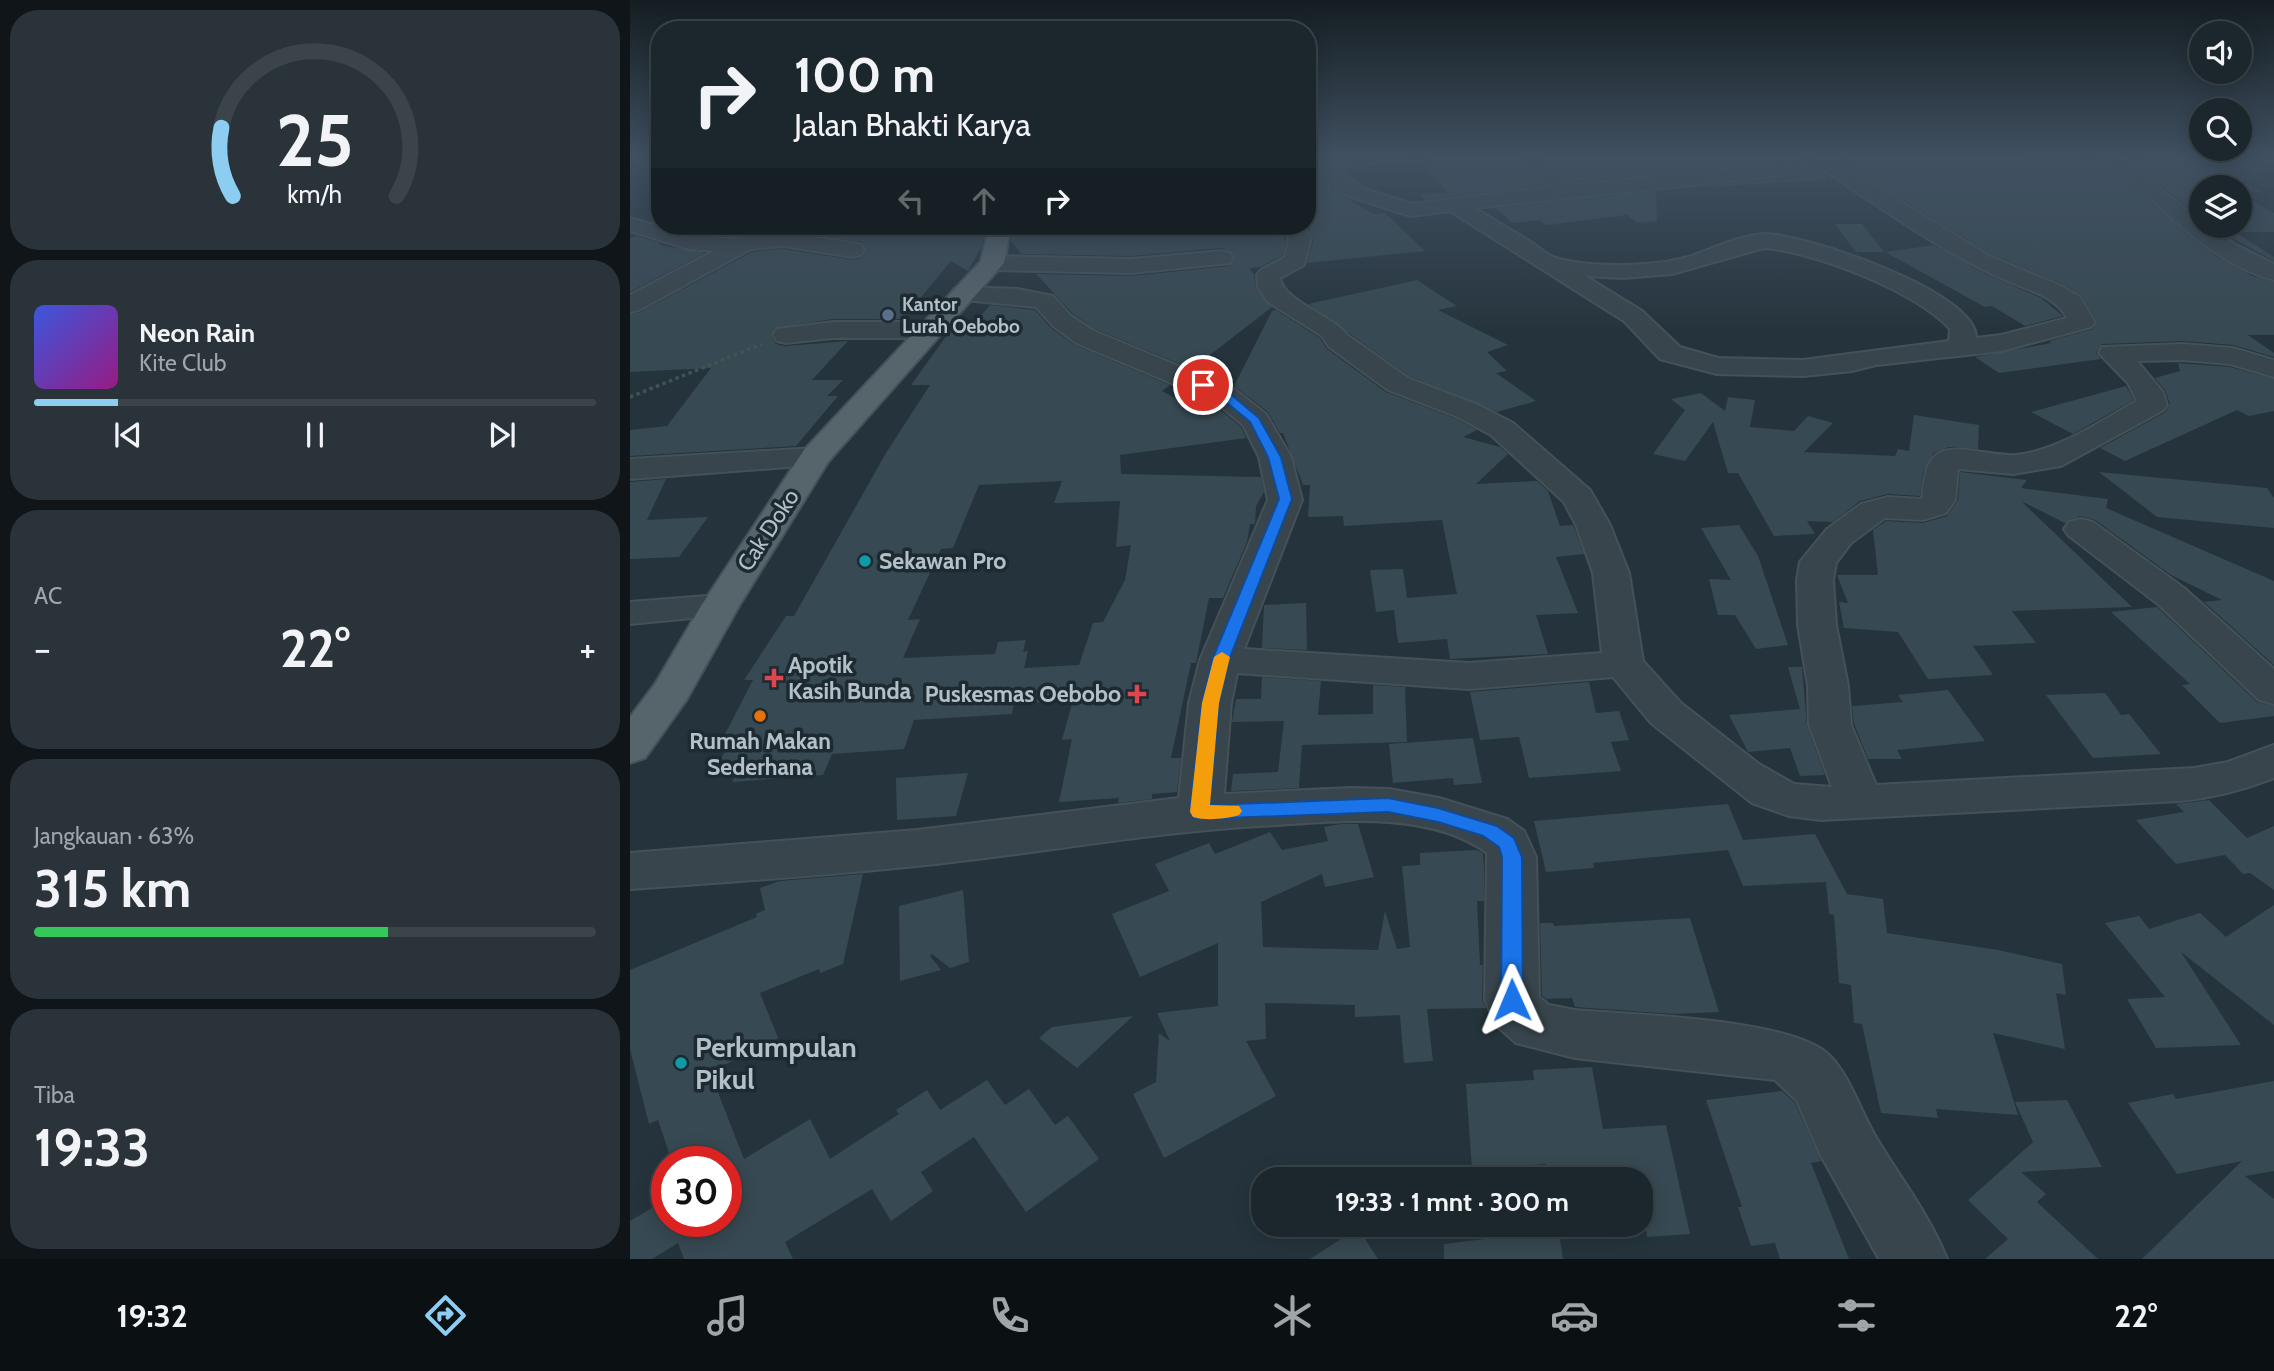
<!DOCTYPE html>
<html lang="id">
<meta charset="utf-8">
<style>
body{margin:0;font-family:Cabin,sans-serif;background:#293339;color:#f1f3f6;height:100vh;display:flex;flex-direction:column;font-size:26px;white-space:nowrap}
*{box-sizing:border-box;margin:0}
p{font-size:23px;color:#a0a5aa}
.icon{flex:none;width:38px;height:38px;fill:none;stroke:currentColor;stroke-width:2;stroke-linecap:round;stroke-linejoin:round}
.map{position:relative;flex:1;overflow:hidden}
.details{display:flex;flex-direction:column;gap:10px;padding:10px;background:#0f1519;width:630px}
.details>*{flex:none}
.hud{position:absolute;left:21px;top:21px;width:665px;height:214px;border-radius:28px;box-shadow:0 4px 18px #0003,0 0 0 2px #3a4449;background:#1c272d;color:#f1f3f6;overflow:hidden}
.fabs{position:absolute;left:1559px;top:21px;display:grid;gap:14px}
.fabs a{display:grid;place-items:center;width:63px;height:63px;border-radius:50%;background:#1c272d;box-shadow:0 4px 18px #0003,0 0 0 2px #3a4449;font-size:35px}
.speed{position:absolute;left:21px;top:1146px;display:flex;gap:14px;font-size:35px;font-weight:700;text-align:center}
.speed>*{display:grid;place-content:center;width:91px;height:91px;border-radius:50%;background:#1c272d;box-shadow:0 4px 18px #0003,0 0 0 2px #3a4449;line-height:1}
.speed .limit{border:10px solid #d22;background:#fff;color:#111}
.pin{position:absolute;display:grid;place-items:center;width:60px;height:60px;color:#fff;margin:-30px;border:4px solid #fff;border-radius:50%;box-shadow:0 2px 7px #0007}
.me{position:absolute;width:77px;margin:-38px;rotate:359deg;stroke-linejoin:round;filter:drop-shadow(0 0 5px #0008)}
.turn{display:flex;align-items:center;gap:24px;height:147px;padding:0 28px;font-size:32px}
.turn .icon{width:91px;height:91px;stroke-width:2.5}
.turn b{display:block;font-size:49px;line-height:60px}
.lanes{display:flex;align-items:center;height:66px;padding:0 28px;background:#0003;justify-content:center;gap:35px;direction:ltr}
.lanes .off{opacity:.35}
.big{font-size:52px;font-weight:700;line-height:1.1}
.details .widget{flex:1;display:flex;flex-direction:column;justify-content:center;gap:10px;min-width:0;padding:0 24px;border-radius:28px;background:#293339}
.details .dial{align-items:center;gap:0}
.dial svg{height:182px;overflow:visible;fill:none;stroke:#3a4449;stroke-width:7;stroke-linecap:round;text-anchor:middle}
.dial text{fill:#f1f3f6;stroke:none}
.song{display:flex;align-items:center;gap:21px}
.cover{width:84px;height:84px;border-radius:10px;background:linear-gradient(135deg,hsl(230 70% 55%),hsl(310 70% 35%))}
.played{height:7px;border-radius:4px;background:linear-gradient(90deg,#8ecdf2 15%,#3a4449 15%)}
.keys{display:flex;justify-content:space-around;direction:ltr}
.heat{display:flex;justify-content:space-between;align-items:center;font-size:38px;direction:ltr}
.charge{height:10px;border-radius:5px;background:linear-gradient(90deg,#34c759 63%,#3a4449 0)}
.trip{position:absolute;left:621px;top:1167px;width:402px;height:70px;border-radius:28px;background:#1c272d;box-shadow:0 4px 18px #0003,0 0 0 2px #3a4449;font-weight:700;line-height:70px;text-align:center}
.menu{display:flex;height:112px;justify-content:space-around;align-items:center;background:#0b1012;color:#a0a5aa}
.menu .icon{width:49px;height:49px}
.menu .selected{color:#8ecdf2}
.menu b{font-size:32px;color:#f1f3f6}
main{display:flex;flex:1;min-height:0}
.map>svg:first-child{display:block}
.building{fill:#374952;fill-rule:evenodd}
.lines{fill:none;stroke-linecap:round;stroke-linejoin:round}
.minor-casing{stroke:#445158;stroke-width:4}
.major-casing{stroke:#445158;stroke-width:4}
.path{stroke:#3f5551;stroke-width:3.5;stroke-dasharray:3.5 3.5;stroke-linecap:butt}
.minor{fill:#38454c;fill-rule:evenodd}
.major{fill:#56656c;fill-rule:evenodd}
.route{fill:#1a73e8;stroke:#114b97;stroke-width:2}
.slow{fill:#f59e0b}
.service-dot{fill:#5c6f8a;stroke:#1d2a31;stroke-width:2.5}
.culture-dot{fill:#0f9aa8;stroke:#1d2a31;stroke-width:2.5}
.health-dot{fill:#e0444e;stroke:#1d2a31;stroke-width:2.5}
.food-dot{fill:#e8710a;stroke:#1d2a31;stroke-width:2.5}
.labels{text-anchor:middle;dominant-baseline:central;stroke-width:7;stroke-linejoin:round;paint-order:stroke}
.far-poi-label{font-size:19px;font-weight:bold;fill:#b4c0c7;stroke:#1d2a31;text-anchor:start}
.street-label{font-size:23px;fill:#b4c0c7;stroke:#1d2a31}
.poi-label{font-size:23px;font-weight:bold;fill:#b4c0c7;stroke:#1d2a31;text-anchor:start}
.near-poi-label{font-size:28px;font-weight:bold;fill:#b4c0c7;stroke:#1d2a31;text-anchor:start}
</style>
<main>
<section class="details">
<div class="widget dial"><svg viewBox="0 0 100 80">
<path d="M14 69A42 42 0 1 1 86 69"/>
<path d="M14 69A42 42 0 0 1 9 39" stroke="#8ecdf2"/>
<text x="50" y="56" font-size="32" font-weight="700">25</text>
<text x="50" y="72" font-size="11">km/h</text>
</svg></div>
<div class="widget">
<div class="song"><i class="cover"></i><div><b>Neon Rain</b><p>Kite Club</p></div></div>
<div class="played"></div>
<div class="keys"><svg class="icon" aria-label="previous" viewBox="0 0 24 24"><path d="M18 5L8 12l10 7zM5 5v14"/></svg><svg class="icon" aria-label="pause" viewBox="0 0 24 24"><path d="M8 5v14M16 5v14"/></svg><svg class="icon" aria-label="next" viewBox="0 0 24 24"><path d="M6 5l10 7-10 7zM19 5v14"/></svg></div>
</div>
<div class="widget"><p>AC</p>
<div class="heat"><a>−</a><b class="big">22°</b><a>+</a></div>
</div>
<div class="widget"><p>Jangkauan · 63%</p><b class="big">315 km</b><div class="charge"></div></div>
<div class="widget"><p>Tiba</p><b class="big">19:33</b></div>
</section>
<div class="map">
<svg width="1644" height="1259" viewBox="0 0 1644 1259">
<rect width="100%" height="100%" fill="#25343c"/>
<g class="building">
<path d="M796,156H883L913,185L796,200L790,195L818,192L794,166L805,165Z"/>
<path d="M910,156H1203L941,182Z"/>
<path d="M1224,156H1387L1382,162L1383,165L1405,170L1445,161L1470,160L1478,170L1500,185L1584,255L1622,276L1644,282V335H1618L1644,353V357L1603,345L1553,341L1472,344L1466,353L1471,359L1369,373L1345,357L1421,343L1419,341L1463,329L1467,321L1452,296L1430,283L1360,254L1225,170L1230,168L1233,162Z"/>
<path d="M1567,158L1632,192H1610V187H1572V218L1498,160Z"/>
<path d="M684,171L716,198L743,214L755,213L795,251L677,263L684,239L677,229V172Z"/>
<path d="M1193,174L1197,180L1059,188Z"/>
<path d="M1026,191L1027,221L1007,223L997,215L916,225L910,220L882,223L866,208Z"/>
<path d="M1610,194L1644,213V232H1605L1644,257V261L1581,226H1610Z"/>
<path d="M1205,224H1232L1254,252H1226Z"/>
<path d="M79,226H127L105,236L62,232Z"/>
<path d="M161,226H356L352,246L338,271L321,261L273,319H203L145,328L141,336L146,344L155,346L218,341L182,380H213L197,396H208L166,446L0,456V430L37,426L81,368L0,372V314L10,312L122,252L153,249L223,260L232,258L236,251L232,242L158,230Z"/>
<path d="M383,226H452L453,230L521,226L522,231L551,232L642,226L656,241L653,255L631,267L620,268L624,275L626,288L642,307L562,369L465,329L443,314L406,274L501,276L600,266L605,259L602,252L592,248L501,256L391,254L381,241Z"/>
<path d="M6,236L30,243V245L75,253L0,292V238Z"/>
<path d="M1304,245L1354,273L1411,298L1433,316L1395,326L1362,306L1355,307L1255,252Z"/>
<path d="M787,280L827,306L808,310L878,345L857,352L877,371L866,373L906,401L867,412L779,376L678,304Z"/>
<path d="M360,305L405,310L421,328L445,345L540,385L532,391L575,413L588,408L611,427L616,438L490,455L491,474L631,477L634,492L626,506L625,524H620L617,542L593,598H579L566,663H561L541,758H551L547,792L522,794V799L488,803L489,798L429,802L442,739L432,740L443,700L384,704L382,714L284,720L274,749L202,754L193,775L102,782L109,769L85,770L104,735L94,736L123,680H114L156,616H164L256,453L300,385H281L322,328H340ZM432,481L424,503L490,501L486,547L501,545L495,580L473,622L463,623L449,665L394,668L398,651L393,652L396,640L368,642L365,654L273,658L290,619L278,620L311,549L323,548L349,485Z"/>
<path d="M646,310L690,338L697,349L756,392L827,419L847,430L833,437L870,447L878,454L846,484L907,481L918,491L930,526L943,525L954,554L926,557L948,613L906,615L918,654L820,659L817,639L768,643L764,610L746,612L740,570L773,569L777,598L827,594L812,520L714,526L713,516L678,517L680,485H673L653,433H650L638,412L604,386L642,311Z"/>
<path d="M1548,363L1600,367L1644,379V411L1619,416L1607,410L1495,461L1470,448L1534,413L1540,404L1535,390L1525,378L1550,371Z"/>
<path d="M1496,386L1504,400L1443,434L1401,412Z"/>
<path d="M1071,393L1095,411L1098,397L1125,400L1120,427L1164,431L1178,416L1203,423L1174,452L1265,456L1268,449L1279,451L1284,415L1349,425L1348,449L1319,447L1304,453L1293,472L1290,496L1258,494L1230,501L1203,522L1177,521L1185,534L1144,536L1108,473H1098L1083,422L1055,461L1023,454L1055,410L1041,399Z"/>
<path d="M1330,472L1397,480L1391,488L1478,499L1476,508L1644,581V665L1574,602L1592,600L1541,575L1465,520L1450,516L1435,523L1391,501L1502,607L1382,611L1406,643L1343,646L1363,675L1298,679L1268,632L1214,628L1209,602L1218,603L1207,575H1248L1243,530L1256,521L1293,523L1317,516L1328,500Z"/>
<path d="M1469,472L1637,488L1644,498V528L1527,517Z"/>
<path d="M36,479L17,520L78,517L49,557L0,559V482Z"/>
<path d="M1109,525L1128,556L1158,645L1126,649L1105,615H1088L1079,579L1101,580L1071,528Z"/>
<path d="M676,603L677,650L632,648L634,605Z"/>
<path d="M1527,607L1627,702L1644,706V716L1590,723L1552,685L1560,684L1481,612Z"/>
<path d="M1158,667H1172L1177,726L1195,775L1170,776L1160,748L1118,752L1099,715L1170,709Z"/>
<path d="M632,677L691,681L688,715L743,714V685L775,687L777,742L672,745L669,788L601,791L603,774L648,772L654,721L602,722L606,699H631Z"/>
<path d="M959,682L966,713L989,711L999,740L981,742L991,771L899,778L889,737L850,740L840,692Z"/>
<path d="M1318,690L1355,741L1267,750L1272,759H1238L1224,724L1222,706L1273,702L1268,695Z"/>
<path d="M1475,693L1491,715L1499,714L1531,754L1463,758L1416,695Z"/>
<path d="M843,738L852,783L824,785L823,778L763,783L759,744Z"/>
<path d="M338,773L326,816L267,820L266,778Z"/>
<path d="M1579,800L1617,838L1644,826V890L1620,873L1613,874L1595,855L1546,864L1506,820L1554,812L1546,804Z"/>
<path d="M1098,804L1113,840L1185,834L1217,894L1253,899L1257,933L1368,950L1432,964L1436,995L1426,993L1435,1049L1363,1033L1388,1115L1306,1109L1308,1118L1251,1113L1232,1024L1224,1023L1221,985L1209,983L1204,915L1199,914L1196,882L1113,886L1098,850L963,863L964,868L916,872L904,821Z"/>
<path d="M711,824H728L744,877L695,887L692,874L631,902L633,947L748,950L755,911L767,949L780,947L772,866L790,865V853L846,850L853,853L854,867V901H847L850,965H853L852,1000L856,1008L797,1009L803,1061L774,1063L770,1015L725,1017V1005L635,1003L636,1039L616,1041L646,1096L534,1158L503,1094L526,1082L529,1033L540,1041L527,1013L588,1006V943L510,977L482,914L539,891L525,864L579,843L585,854L640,832L652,850L698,841L694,827Z"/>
<path d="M233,874L213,964L190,973L189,969L130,993L148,1038L80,1072L114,1159L180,1119L200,1159L269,1114L266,1110L297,1090L310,1110L357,1080L375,1105L399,1089L425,1125L438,1116L469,1159L396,1212L344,1137L291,1172L303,1191L261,1221L242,1189L155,1242L163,1259H54L48,1243L22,1259H0V1221L37,1199V1222H96V1162H42L28,1120L19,1124L0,1049V970L127,917L126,914L135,910L130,888L150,881Z"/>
<path d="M333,890L339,962L320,968L302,954L300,956L311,970L270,981L269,906Z"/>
<path d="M1644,905V1025L1551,952L1611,1045L1526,1048L1497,999L1535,997L1475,923L1509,916L1519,929L1570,913L1596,937Z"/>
<path d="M1060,918L1089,1012L1044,1014L945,1007L942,998L916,999L912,996L910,923H923L924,926Z"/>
<path d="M503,1016L447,1068L409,1038L422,1027Z"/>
<path d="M962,1067L973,1129L1036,1125L1060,1234L1017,1237L1012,1206V1180H1006L1005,1171L917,1177L916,1164L842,1169L836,1084L904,1080L903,1070Z"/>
<path d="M1644,1081V1171L1615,1176L1644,1199V1259H1512L1612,1161L1547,1174L1498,1103L1543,1094L1546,1099Z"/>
<path d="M1152,1091L1165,1103L1191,1161L1181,1163L1219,1259H1150L1145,1243L1121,1246L1108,1207H1112L1076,1100Z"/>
<path d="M1437,1100L1472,1167L1391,1172L1416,1194L1407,1202L1468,1259H1355L1378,1239L1338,1200L1403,1142L1385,1102Z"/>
<path d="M870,1225H928L933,1259H814V1244L871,1237Z"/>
<path d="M728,1228L748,1259H680Z"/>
</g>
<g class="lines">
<g class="minor-casing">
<g id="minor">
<path d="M0,156L30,159V172L2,160Z"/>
<path d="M773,156L764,162L707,166L732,188L782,204L919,187L886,156H906L940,185L1221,157L1230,163L1228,167L1218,169L1359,256L1429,285L1450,297L1465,322L1461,327L1372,351L1246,365L1222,371L1173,376L1087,374L1030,359L994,321L820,211L781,216L774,214L718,196L686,168L677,169V157ZM1195,171C1255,210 1314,254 1380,282C1401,291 1426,297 1437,318L1371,335L1346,338C1348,292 1174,234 1135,234C1109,235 1083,249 1058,257C1024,267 960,268 926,258C919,256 910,249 904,244C884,232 864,220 845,208ZM1134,248C1185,252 1285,291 1320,329L1319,341L1173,360L1088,358L1050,347L1012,311L955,276L993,278L1042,274Z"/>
<path d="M1401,156H1447C1440,165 1391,172 1384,163L1386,159Z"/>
<path d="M1471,156H1489L1572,222V226H1577L1606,245L1644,264V280C1587,266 1546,219 1502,183C1493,176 1474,168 1471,156Z"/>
<path d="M0,218L61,235L106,239L132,226H159L152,232L223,243L231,245L234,250L231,255L223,257L153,246L121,249L9,310L0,312V295L84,251L59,249L0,231Z"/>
<path d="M648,226H671L681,238L674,265L650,278C652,300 703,316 717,335L778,378L848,405L883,423L960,490L980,525L999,573L1013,661L1051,703L1129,764L1164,784L1202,787L1179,725L1178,686L1168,625L1167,580L1170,562L1197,529L1231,504L1258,497L1292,499C1294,483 1294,460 1311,452C1330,444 1364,457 1386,455C1428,451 1470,421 1507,401L1498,383L1469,353L1472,347L1553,344L1603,348L1644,360V377L1600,364L1553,360L1507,361L1533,392L1537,405L1532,411L1431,466L1383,474L1328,469L1325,500L1316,513L1293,520L1255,518L1221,543L1206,563L1203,580L1206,625L1218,686L1221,725L1246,785L1564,768L1598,762L1644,745V778C1613,790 1582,798 1550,801L1191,820L1159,816L1122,803L1021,723L983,677L839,689L607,673L601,703L594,794L721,788L759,789L809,798L877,819L894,831L906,857L909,997L919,1005L945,1010C1001,1015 1164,1018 1200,1056C1221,1078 1231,1113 1247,1139C1271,1179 1300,1216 1317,1259H1249L1190,1154L1167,1101L1145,1080L945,1058L886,1043L867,1026L855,1000L857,853C800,811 711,821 645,825C524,831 406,854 286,866C191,876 95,882 0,889V853L287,830L549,798L559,703L570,660L638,500L629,457L613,425L584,401L446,343L423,326L406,307L324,299L321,294L324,289L333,287L387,289L423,296L441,316L464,331L604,389L636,414L661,457L672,500L614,649L839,663L972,653L963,573L946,525L934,502L861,435L828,417L758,390L699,347L692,336L638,302L628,287L627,275L631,270L655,257L659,239Z"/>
<path d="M592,251L600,253L603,258L600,263L501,273L362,270L354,268L350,263L354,258L362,256L501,259Z"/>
<path d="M203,322H299L308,324L312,330L308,336L299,338H203L156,343L147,341L143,335L147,329Z"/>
<path d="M185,448L196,450L201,457L196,464L0,479V459Z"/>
<path d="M1451,519L1463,522L1554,588L1644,669V704L1629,700L1528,604L1439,536L1434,529L1439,522Z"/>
<path d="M90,595L103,598L109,606L103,614L0,624V602Z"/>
</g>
</g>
<g class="major-casing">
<path id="major" d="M359,226H381L374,263L198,462L109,606L57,699L15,758L0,763V717L25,684L71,606L174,450L351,261Z"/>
</g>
<path class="path" d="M0,397L132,344"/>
<use href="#minor" class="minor"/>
<use href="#major" class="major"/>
</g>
<linearGradient id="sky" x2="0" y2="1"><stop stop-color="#141d21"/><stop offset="0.47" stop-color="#405061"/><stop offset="1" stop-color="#405061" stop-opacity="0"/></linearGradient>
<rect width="1644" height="332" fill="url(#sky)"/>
<path class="route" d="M573,381L598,392L629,418L651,457L662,499L599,660L589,703L580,805L758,798L808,808L867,826L884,838L892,857L893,1000L890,1007L882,1010L874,1007L871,1000L872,857L869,847L853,836L808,822L758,812L570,819L563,817L560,812L572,703L582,660L649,499L638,457L620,422L590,397L569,387L567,385Z"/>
<path class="slow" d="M592,652L600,657L589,703L580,805L609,806L612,811L609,815C596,819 576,821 563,817L560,812L572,703L584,657Z"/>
<circle class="service-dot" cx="258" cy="315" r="7"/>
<g class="culture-dot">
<circle cx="235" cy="561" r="7"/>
<circle cx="51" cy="1063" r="7"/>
</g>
<g class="health-dot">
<path d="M140.5 667.5h7v7h7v7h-7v7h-7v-7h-7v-7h7z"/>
<path d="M503.5 683.5h7v7h7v7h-7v7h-7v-7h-7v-7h7z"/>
</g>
<circle class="food-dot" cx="130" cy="716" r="7"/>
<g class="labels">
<g class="far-poi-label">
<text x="272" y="304">Kantor<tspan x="272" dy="22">Lurah Oebobo</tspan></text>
</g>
<g class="street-label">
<text transform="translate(138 530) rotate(-57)">Cak Doko</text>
</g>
<g class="poi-label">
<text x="249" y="561">Sekawan Pro</text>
<text x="158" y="665">Apotik<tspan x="158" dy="26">Kasih Bunda</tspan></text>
<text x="491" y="694" text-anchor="end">Puskesmas Oebobo</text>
<text x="130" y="741" text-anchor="middle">Rumah Makan<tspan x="130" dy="26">Sederhana</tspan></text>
</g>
<g class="near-poi-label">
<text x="65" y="1047">Perkumpulan<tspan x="65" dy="32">Pikul</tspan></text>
</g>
</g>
</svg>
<div class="fabs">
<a><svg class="icon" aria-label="sound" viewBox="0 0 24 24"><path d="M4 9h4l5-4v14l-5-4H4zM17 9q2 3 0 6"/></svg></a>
<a><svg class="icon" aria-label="search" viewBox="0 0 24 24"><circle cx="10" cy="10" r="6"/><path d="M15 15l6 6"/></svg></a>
<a><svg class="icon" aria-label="layers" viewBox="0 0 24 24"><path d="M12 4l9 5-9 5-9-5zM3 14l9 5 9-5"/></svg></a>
</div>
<div class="speed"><div class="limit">30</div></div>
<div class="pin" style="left:573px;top:385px;background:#d93025"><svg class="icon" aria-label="arrive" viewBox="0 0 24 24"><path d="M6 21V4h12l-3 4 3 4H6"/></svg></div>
<svg class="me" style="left:882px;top:1000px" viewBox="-20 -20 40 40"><path d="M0-17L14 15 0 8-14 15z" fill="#1a73e8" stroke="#fff" stroke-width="4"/></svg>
<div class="trip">19:33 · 1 mnt · 300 m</div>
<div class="hud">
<div class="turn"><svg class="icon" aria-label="right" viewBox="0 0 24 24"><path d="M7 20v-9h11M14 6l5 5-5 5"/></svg><div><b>100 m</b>Jalan Bhakti Karya</div></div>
<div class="lanes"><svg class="icon off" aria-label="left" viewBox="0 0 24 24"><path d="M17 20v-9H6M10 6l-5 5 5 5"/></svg><svg class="icon off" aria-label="ahead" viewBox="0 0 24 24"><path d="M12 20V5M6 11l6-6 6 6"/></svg><svg class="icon" aria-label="right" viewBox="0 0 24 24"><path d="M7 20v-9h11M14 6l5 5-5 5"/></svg></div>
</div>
</div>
</main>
<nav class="menu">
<b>19:32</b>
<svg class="icon selected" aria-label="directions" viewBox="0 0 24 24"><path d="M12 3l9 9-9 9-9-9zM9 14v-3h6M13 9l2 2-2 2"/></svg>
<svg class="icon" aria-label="music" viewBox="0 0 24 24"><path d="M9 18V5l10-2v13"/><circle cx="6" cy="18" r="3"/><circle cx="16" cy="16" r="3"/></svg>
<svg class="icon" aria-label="phone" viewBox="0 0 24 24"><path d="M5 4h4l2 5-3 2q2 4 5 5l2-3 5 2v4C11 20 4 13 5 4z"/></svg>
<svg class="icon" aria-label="climate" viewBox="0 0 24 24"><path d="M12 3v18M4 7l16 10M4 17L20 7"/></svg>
<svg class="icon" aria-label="car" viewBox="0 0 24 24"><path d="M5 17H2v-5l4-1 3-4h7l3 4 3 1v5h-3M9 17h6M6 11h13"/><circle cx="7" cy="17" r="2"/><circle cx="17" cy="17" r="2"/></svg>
<svg class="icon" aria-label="filters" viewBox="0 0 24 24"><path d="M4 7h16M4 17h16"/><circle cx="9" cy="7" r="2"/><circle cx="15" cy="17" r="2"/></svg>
<b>22°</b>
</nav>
